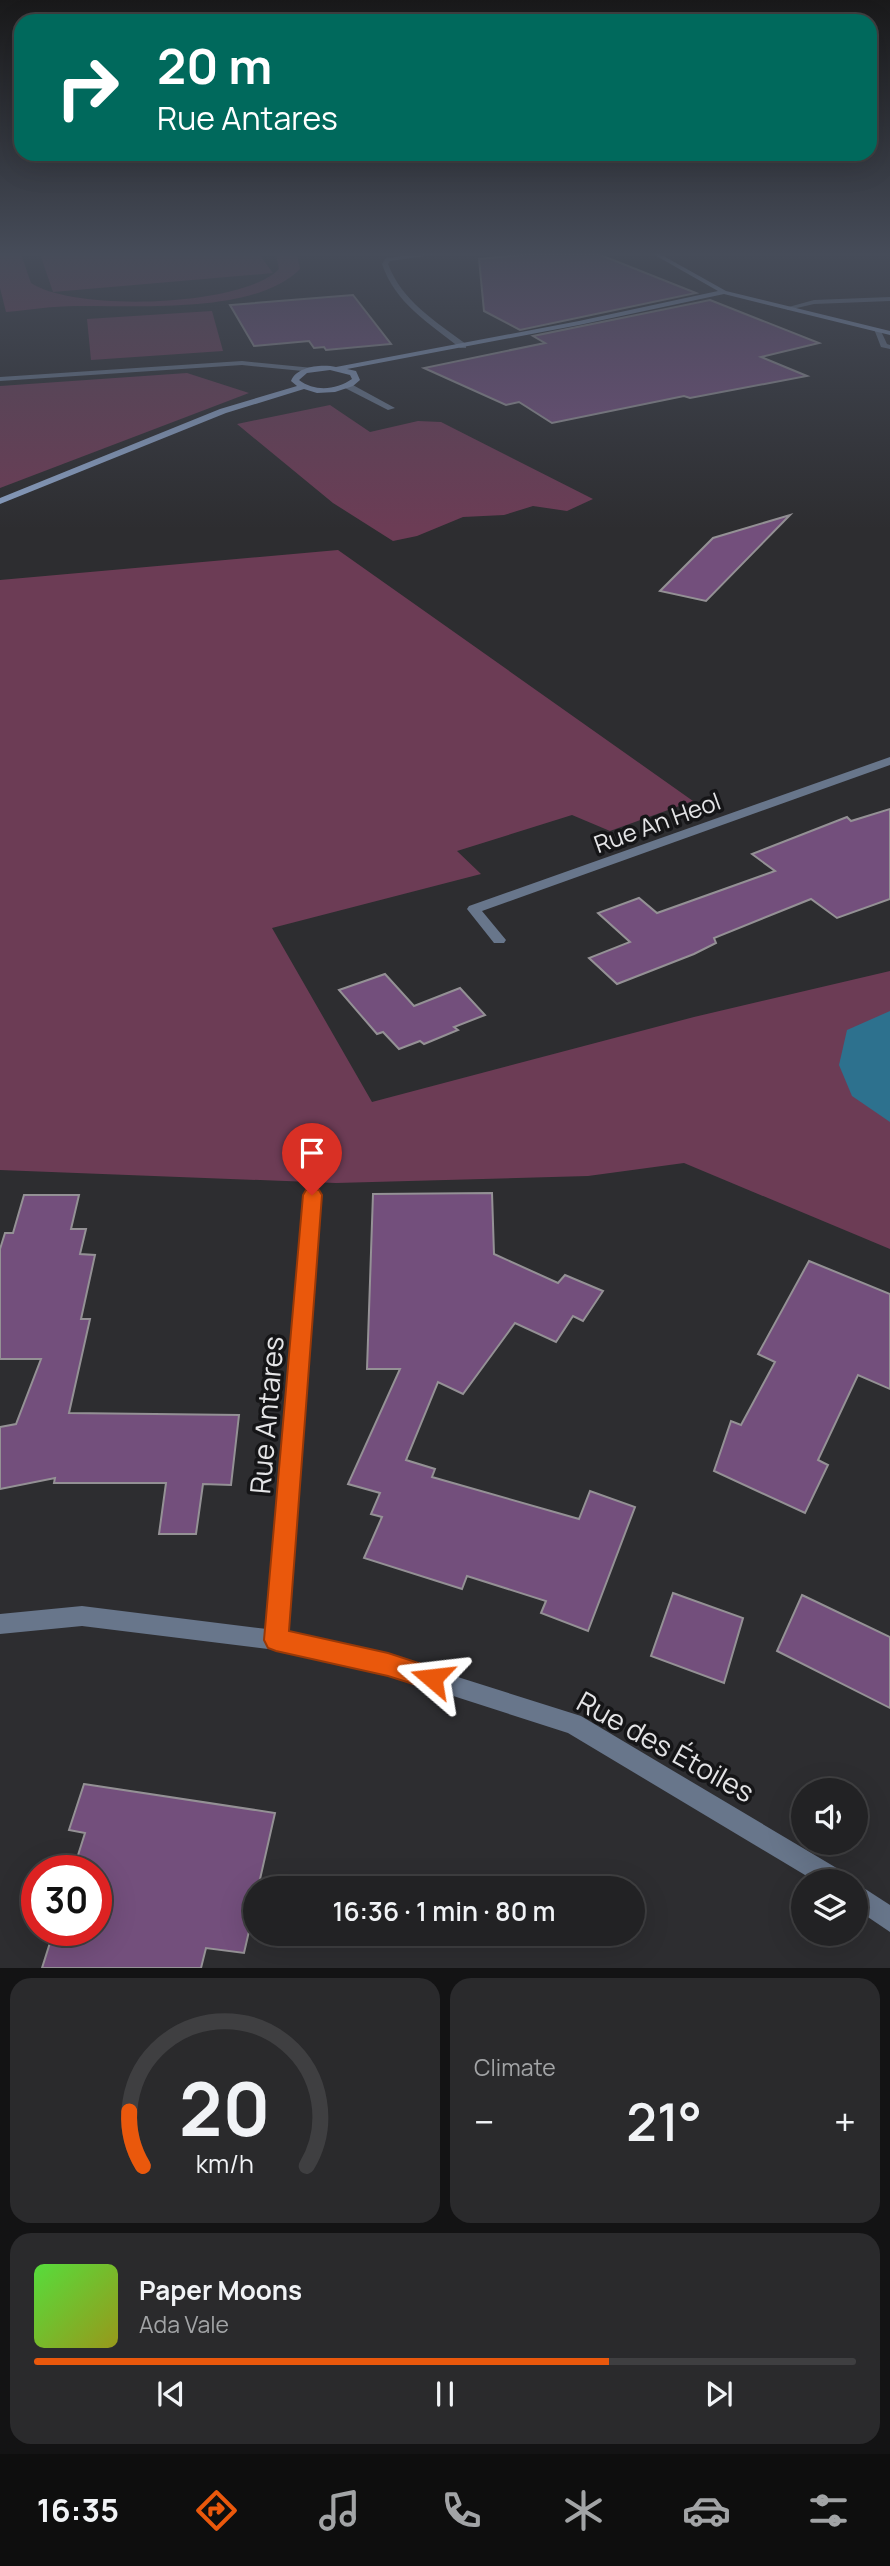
<!DOCTYPE html>
<meta charset="utf-8">
<style>
body{margin:0;font-family:Manrope,sans-serif;background:#2a2a2c;color:#f1f3f6;height:100vh;display:flex;flex-direction:column;font-size:26px;white-space:nowrap}
*{box-sizing:border-box;margin:0}
p{font-size:23px;color:#a2a4a6}
.icon{flex:none;width:38px;height:38px;fill:none;stroke:currentColor;stroke-width:2;stroke-linecap:round;stroke-linejoin:round}
.map{position:relative;height:1968px;overflow:hidden}
.sheet{display:flex;flex-direction:column;gap:10px;padding:10px;background:#131314;flex:1}
.sheet>*{flex:none}
.hud{position:absolute;left:14px;top:14px;width:863px;height:147px;border-radius:21px;box-shadow:0 7px 28px #0002,0 0 0 2px #3f3f41;background:#00695c;color:#fff;overflow:hidden}
.fabs{position:absolute;left:791px;top:1778px;display:grid;gap:14px}
.fabs a{display:grid;place-items:center;width:77px;height:77px;border-radius:50%;background:#222224;box-shadow:0 7px 28px #0002,0 0 0 2px #3f3f41;font-size:35px}
.speed{position:absolute;left:21px;top:1855px;display:flex;gap:14px;font-size:35px;font-weight:700;text-align:center}
.speed>*{display:grid;place-content:center;width:91px;height:91px;border-radius:50%;background:#222224;box-shadow:0 7px 28px #0002,0 0 0 2px #3f3f41;line-height:1}
.speed .limit{border:10px solid #d22;background:#fff;color:#111}
.pin{position:absolute;display:grid;place-items:center;width:60px;height:60px;color:#fff;margin:-72px -30px;border-radius:50% 50% 50% 0;rotate:-45deg;box-shadow:0 0 7px #0007}
.pin .icon{rotate:45deg}
.me{position:absolute;width:77px;margin:-38px;rotate:287deg;stroke-linejoin:round;filter:drop-shadow(0 0 5px #0008)}
.turn{display:flex;align-items:center;gap:24px;height:147px;padding:0 28px;font-size:32px}
.turn .icon{width:91px;height:91px;stroke-width:2.5}
.turn b{display:block;font-size:49px;line-height:60px}
.big{font-size:52px;font-weight:600;line-height:1.1}
.sheet .widget{flex:1;display:flex;flex-direction:column;justify-content:center;gap:10px;min-width:0;padding:0 24px;border-radius:21px;background:#2a2a2c}
.sheet .dial{align-items:center;gap:0}
.dial svg{height:182px;overflow:visible;fill:none;stroke:#3f3f41;stroke-width:7;stroke-linecap:round;text-anchor:middle}
.dial text{fill:#f1f3f6;stroke:none}
.song{display:flex;align-items:center;gap:21px}
.cover{width:84px;height:84px;border-radius:10px;background:linear-gradient(135deg,hsl(110 70% 55%),hsl(60 70% 35%))}
.played{height:7px;border-radius:4px;background:linear-gradient(90deg,#ea580c 70%,#3f3f41 70%)}
.keys{display:flex;justify-content:space-around;direction:ltr}
.heat{display:flex;justify-content:space-between;align-items:center;font-size:38px;direction:ltr}
.sheet .tiles{flex:1;display:grid;gap:10px;grid-template-columns:1fr 1fr}
.widget:last-child{grid-column:span 2}
.trip{position:absolute;left:243px;top:1876px;width:402px;height:70px;border-radius:35px;background:#222224;box-shadow:0 7px 28px #0002,0 0 0 2px #3f3f41;font-weight:600;line-height:70px;text-align:center}
.tab-bar{display:flex;height:112px;justify-content:space-around;align-items:center;background:#0e0e0e;color:#a2a4a6}
.tab-bar .icon{width:49px;height:49px}
.tab-bar .selected{color:#ea580c}
.tab-bar b{font-size:32px;color:#f1f3f6}
.map>svg:first-child{display:block}
.green{fill:#6c3c55}
.water{fill:#2d718e}
.building{fill:#734f7c;stroke:#949195;stroke-width:2}
.lines{fill:none;stroke-linecap:round;stroke-linejoin:round}
.street{fill:#68768b;fill-rule:evenodd}
.secondary{fill:#899ec0;fill-rule:evenodd}
.route{fill:#ea580c;stroke:#983908;stroke-width:2}
.labels{text-anchor:middle;dominant-baseline:central;stroke-width:7;stroke-linejoin:round;paint-order:stroke}
.street-label{font-size:24px;fill:#e4e4e6;stroke:#151517}
.near-street-label{font-size:28px;fill:#e4e4e6;stroke:#151517}
</style>
<div class="map">
<svg width="890" height="1968" viewBox="0 0 890 1968">
<rect width="100%" height="100%" fill="#2d2d30"/>
<g class="green">
<path d="M0,254H21L31,283C74,312 242,307 279,269L276,254H297L300,269C255,315 135,305 76,306C53,306 29,310 6,312L0,288Z"/>
<path d="M40,254H259L273,273L53,292Z"/>
<path d="M212,311L223,351L91,360L87,319Z"/>
<path d="M187,373L249,393L0,488V386Z"/>
<path d="M330,405L370,432L418,421L441,422L593,499L567,511L533,506L504,515L463,517L417,536L393,541L333,503L237,424Z"/>
<path d="M338,550L693,801L610,831L572,815L457,851L481,874L272,928L372,1102L694,1017L890,971V1249L684,1163L588,1176L336,1183L0,1170V580Z"/>
</g>
<path class="water" d="M890,1011V1122L852,1096L839,1065L847,1030Z"/>
<g class="building">
<path d="M532,254H598L696,293L520,330L484,311L479,259Z"/>
<path d="M353,295L391,344L326,350L324,347L314,348L309,341L254,346L230,305Z"/>
<path d="M710,300L819,343L761,357L807,376L690,398L684,396L552,423L519,402L506,405L424,368L545,343L533,336Z"/>
<path d="M790,515L706,601L660,591L713,538Z"/>
<path d="M890,809V899L837,918L811,899L714,938L716,943L694,954L617,984L589,958L630,942L598,913L639,898L657,913L775,871L752,854L847,817L851,821Z"/>
<path d="M385,974L414,1006L460,988L485,1015L454,1027L458,1030L424,1044L420,1041L399,1049L383,1032L377,1034L339,990Z"/>
<path d="M492,1193L494,1254L558,1283L565,1275L603,1291L583,1321L573,1316L556,1342L515,1323L463,1394L438,1382L406,1460L435,1469L432,1477L579,1519L590,1491L635,1507L588,1631L541,1613L546,1601L467,1576L462,1589L364,1558L382,1517L371,1514L380,1493L348,1484L400,1369H367L373,1194Z"/>
<path d="M24,1195H79L71,1229H86L80,1254L95,1255L81,1319H90L69,1413L239,1415L231,1485L203,1484L196,1534H159L166,1483H54L55,1478L0,1489V1427L16,1424L41,1359H0V1249L5,1233H13Z"/>
<path d="M809,1261L890,1294V1389L858,1375L818,1460L828,1465L805,1513L714,1471L731,1421L741,1425L775,1362L758,1354Z"/>
<path d="M673,1593L743,1618L724,1683L651,1656Z"/>
<path d="M802,1595L890,1637V1708L777,1651Z"/>
<path d="M84,1784L275,1813L258,1888H256V1901L244,1953L206,1948L201,1968H42L54,1930H96V1871H73L85,1833L69,1830Z"/>
</g>
<g class="lines">
<g class="street">
<path d="M420,254H440L390,261L388,264C402,301 435,321 466,344V348H460C429,323 395,303 382,264L386,258Z"/>
<path d="M890,297V301L814,304L788,310L785,308L814,300Z"/>
<path d="M874,329H880L887,344L890,345V349L881,347Z"/>
<path d="M242,361L313,368L317,370L313,372L242,365L0,381V377Z"/>
<path d="M345,384H351L395,408L388,410L345,388Z"/>
<path d="M890,757V765L482,911L506,940L504,943H494L467,909L469,906Z"/>
<path d="M312,1189L318,1191L320,1195L287,1633L388,1655L581,1716L845,1873L849,1881H815L568,1733L388,1675L276,1650L82,1626L0,1634V1614L82,1606L267,1629L304,1195L306,1191Z"/>
<path d="M856,1883L890,1905V1932L856,1909Z"/>
</g>
<path class="secondary" d="M653,254H660L726,291L890,331V335L724,294L579,325L347,369L356,371L360,380L353,386L335,392L317,393L304,389L226,413L0,504V498L220,409L297,386L291,381C297,366 322,364 336,367L579,321L718,291ZM330,370L350,375L352,379C336,390 315,392 299,380L307,373Z"/>
</g>
<linearGradient id="sky" x2="0" y2="1"><stop stop-color="#19191a"/><stop offset="0.48" stop-color="#464c59"/><stop offset="1" stop-color="#464c59" stop-opacity="0"/></linearGradient>
<rect width="890" height="529" fill="url(#sky)"/>
<path class="route" d="M312,1188L319,1190L322,1195L289,1631L388,1653L440,1670L444,1678L440,1686L432,1690L388,1676L276,1651L268,1648L264,1640L303,1195L306,1190Z"/>
<g class="labels">
<g class="street-label">
<text transform="translate(657 822) rotate(-20)">Rue An Heol</text>
</g>
<g class="near-street-label">
<text transform="translate(266 1415) rotate(-85)">Rue Antares</text>
<text transform="translate(666 1746) rotate(29)">Rue des Étoiles</text>
</g>
</g>
</svg>
<div class="fabs">
<a><svg class="icon" aria-label="sound" viewBox="0 0 24 24"><path d="M4 9h4l5-4v14l-5-4H4zM17 9q2 3 0 6"/></svg></a>
<a><svg class="icon" aria-label="layers" viewBox="0 0 24 24"><path d="M12 4l9 5-9 5-9-5zM3 14l9 5 9-5"/></svg></a>
</div>
<div class="speed"><div class="limit">30</div></div>
<div class="pin" style="left:312px;top:1195px;background:#d93025"><svg class="icon" aria-label="arrive" viewBox="0 0 24 24"><path d="M6 21V4h12l-3 4 3 4H6"/></svg></div>
<svg class="me" style="left:432px;top:1678px" viewBox="-20 -20 40 40"><path d="M0-17L14 15 0 8-14 15z" fill="#ea580c" stroke="#fff" stroke-width="4"/></svg>
<div class="trip">16:36 · 1 min · 80 m</div>
<div class="hud">
<div class="turn"><svg class="icon" aria-label="right" viewBox="0 0 24 24"><path d="M7 20v-9h11M14 6l5 5-5 5"/></svg><div><b>20 m</b>Rue Antares</div></div>
</div>
</div>
<section class="sheet">
<div class="tiles">
<div class="widget dial"><svg viewBox="0 0 100 80">
<path d="M14 69A42 42 0 1 1 86 69"/>
<path d="M14 69A42 42 0 0 1 8 45" stroke="#ea580c"/>
<text x="50" y="56" font-size="32" font-weight="700">20</text>
<text x="50" y="72" font-size="11">km/h</text>
</svg></div>
<div class="widget"><p>Climate</p>
<div class="heat"><a>−</a><b class="big">21°</b><a>+</a></div>
</div>
<div class="widget">
<div class="song"><i class="cover"></i><div><b>Paper Moons</b><p>Ada Vale</p></div></div>
<div class="played"></div>
<div class="keys"><svg class="icon" aria-label="previous" viewBox="0 0 24 24"><path d="M18 5L8 12l10 7zM5 5v14"/></svg><svg class="icon" aria-label="pause" viewBox="0 0 24 24"><path d="M8 5v14M16 5v14"/></svg><svg class="icon" aria-label="next" viewBox="0 0 24 24"><path d="M6 5l10 7-10 7zM19 5v14"/></svg></div>
</div>
</div>
</section>
<nav class="tab-bar">
<b>16:35</b>
<svg class="icon selected" aria-label="directions" viewBox="0 0 24 24"><path d="M12 3l9 9-9 9-9-9zM9 14v-3h6M13 9l2 2-2 2"/></svg>
<svg class="icon" aria-label="music" viewBox="0 0 24 24"><path d="M9 18V5l10-2v13"/><circle cx="6" cy="18" r="3"/><circle cx="16" cy="16" r="3"/></svg>
<svg class="icon" aria-label="phone" viewBox="0 0 24 24"><path d="M5 4h4l2 5-3 2q2 4 5 5l2-3 5 2v4C11 20 4 13 5 4z"/></svg>
<svg class="icon" aria-label="climate" viewBox="0 0 24 24"><path d="M12 3v18M4 7l16 10M4 17L20 7"/></svg>
<svg class="icon" aria-label="car" viewBox="0 0 24 24"><path d="M5 17H2v-5l4-1 3-4h7l3 4 3 1v5h-3M9 17h6M6 11h13"/><circle cx="7" cy="17" r="2"/><circle cx="17" cy="17" r="2"/></svg>
<svg class="icon" aria-label="filters" viewBox="0 0 24 24"><path d="M4 7h16M4 17h16"/><circle cx="9" cy="7" r="2"/><circle cx="15" cy="17" r="2"/></svg>
</nav>
